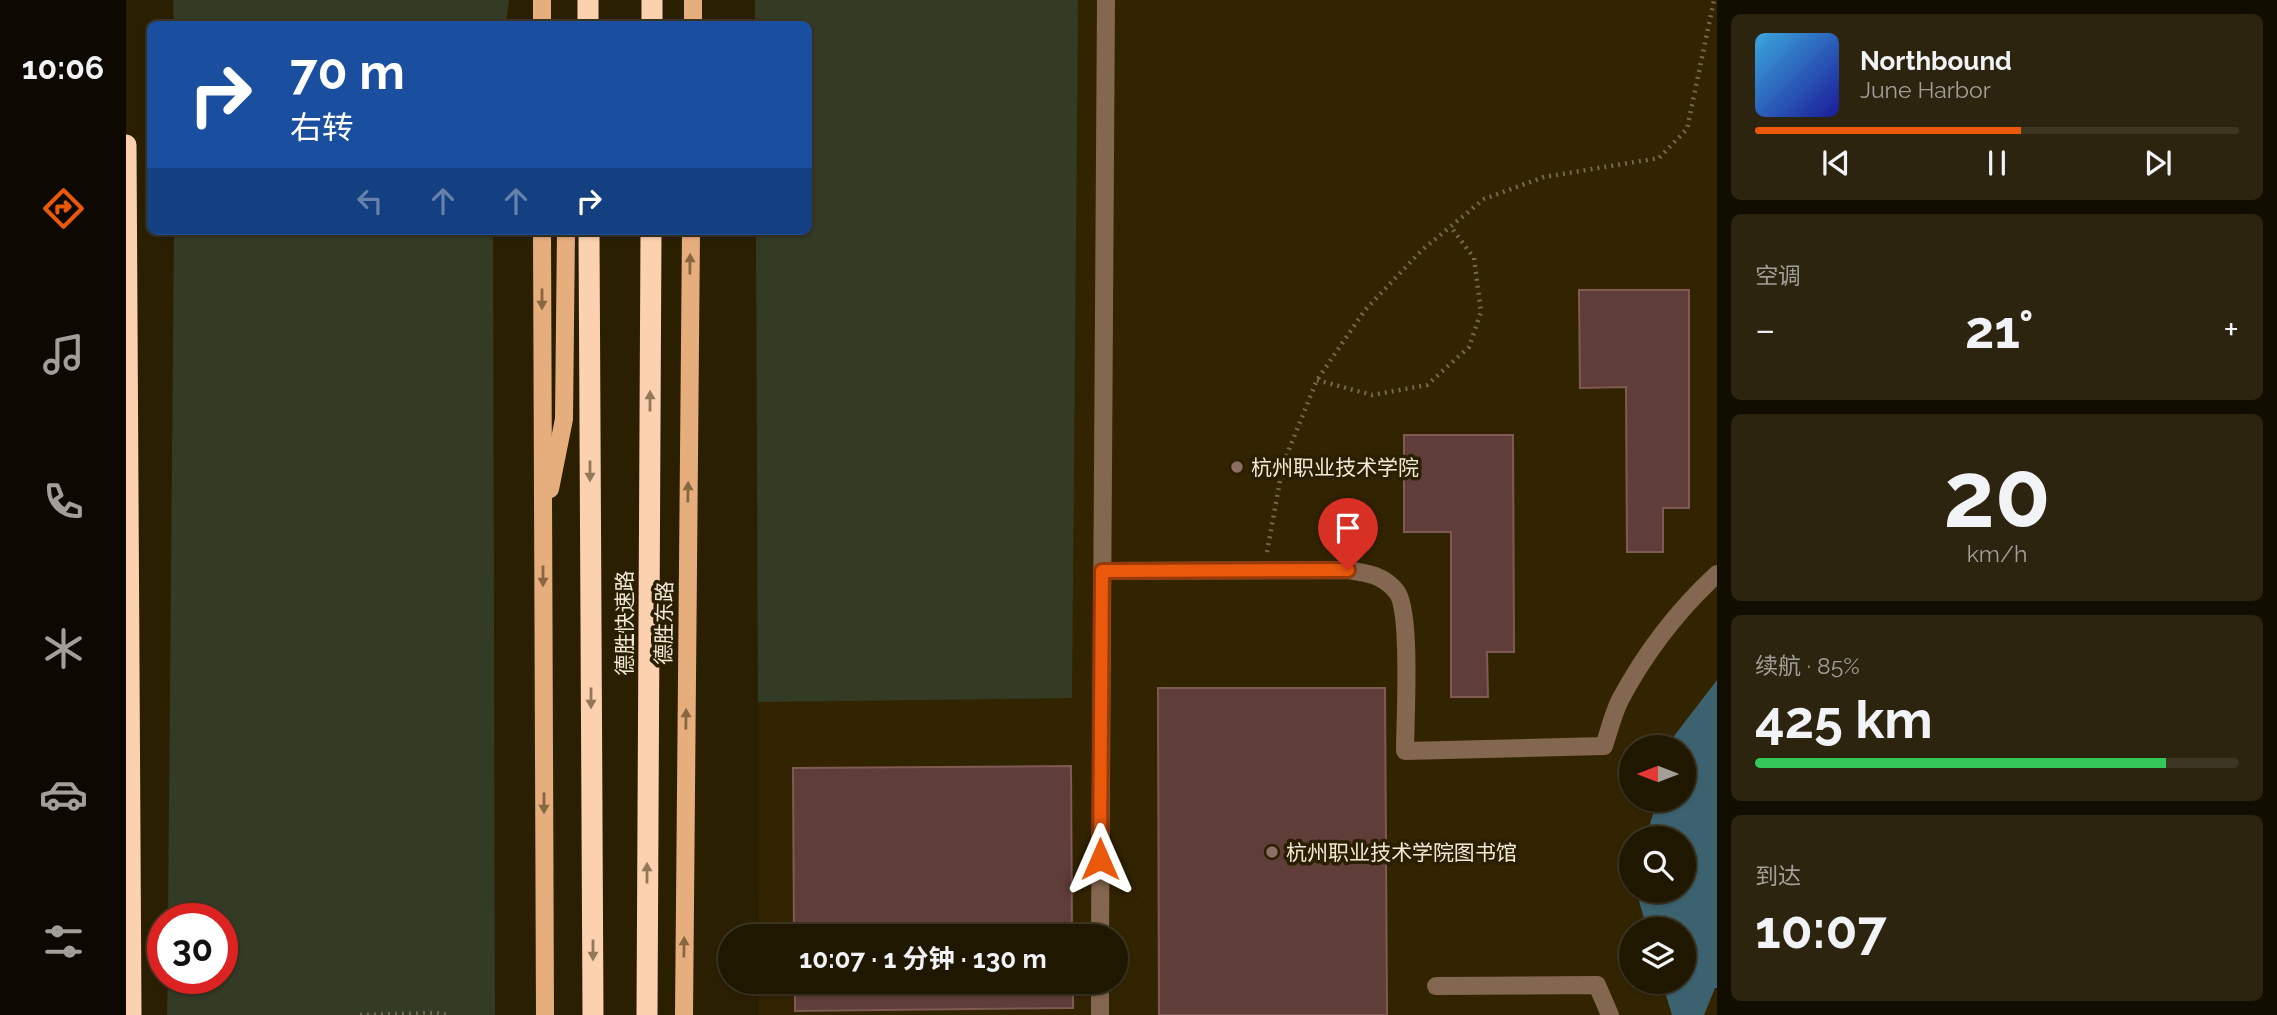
<!DOCTYPE html>
<html lang="zh">
<meta charset="utf-8">
<style>
body{margin:0;font-family:Raleway,"Noto Sans SC",sans-serif;background:#2d2410;color:#f1f3f6;height:100vh;display:flex;flex-direction:column;font-size:26px;white-space:nowrap}
*{box-sizing:border-box;margin:0}
p{font-size:23px;color:#a29f99}
.icon{flex:none;width:38px;height:38px;fill:none;stroke:currentColor;stroke-width:2;stroke-linecap:round;stroke-linejoin:round}
.map{position:relative;flex:1;overflow:hidden}
.panel{display:flex;flex-direction:column;gap:14px;padding:14px;background:#120d01;width:560px}
.panel>*{flex:none}
.banner{position:absolute;left:21px;top:21px;width:665px;height:214px;border-radius:10px;box-shadow:0 2px 5px #0004,0 0 0 2px #3d3623;background:#1a4fa0;color:#fff;overflow:hidden}
.needle{width:46px;rotate:270deg}
.fabs{position:absolute;left:1493px;top:735px;display:grid;gap:14px}
.fabs a{display:grid;place-items:center;width:77px;height:77px;border-radius:50%;background:#201701;box-shadow:0 2px 5px #0004,0 0 0 2px #3d3623;font-size:35px}
.speed{position:absolute;left:21px;top:903px;display:flex;gap:14px;font-size:35px;font-weight:700;text-align:center}
.speed>*{display:grid;place-content:center;width:91px;height:91px;border-radius:50%;background:#201701;box-shadow:0 2px 5px #0004,0 0 0 2px #3d3623;line-height:1}
.speed .limit{border:10px solid #d22;background:#fff;color:#111}
.pin{position:absolute;display:grid;place-items:center;width:60px;height:60px;color:#fff;margin:-72px -30px;border-radius:50% 50% 50% 0;rotate:-45deg;box-shadow:0 0 7px #0007}
.pin .icon{rotate:45deg}
.me{position:absolute;width:77px;margin:-38px;rotate:0deg;stroke-linejoin:round;filter:drop-shadow(0 0 5px #0008)}
.turn{display:flex;align-items:center;gap:24px;height:147px;padding:0 28px;font-size:32px}
.turn .icon{width:91px;height:91px;stroke-width:2.5}
.turn b{display:block;font-size:49px;line-height:60px}
.lanes{display:flex;align-items:center;height:66px;padding:0 28px;background:#0003;justify-content:center;gap:35px;direction:ltr}
.lanes .off{opacity:.35}
.big{font-size:52px;font-weight:700;line-height:1.1}
.panel .card{flex:1;display:flex;flex-direction:column;justify-content:center;gap:10px;min-width:0;padding:0 24px;border-radius:10px;background:#2d2410}
.panel .dial{align-items:center;gap:0}
.dial b{font-size:91px;line-height:1}
.song{display:flex;align-items:center;gap:21px}
.cover{width:84px;height:84px;border-radius:10px;background:linear-gradient(135deg,hsl(200 70% 55%),hsl(240 70% 35%))}
.played{height:7px;border-radius:4px;background:linear-gradient(90deg,#ea580c 55%,#3d3623 55%)}
.keys{display:flex;justify-content:space-around;direction:ltr}
.heat{display:flex;justify-content:space-between;align-items:center;font-size:38px;direction:ltr}
.charge{height:10px;border-radius:5px;background:linear-gradient(90deg,#34c759 85%,#3d3623 0)}
.trip{position:absolute;left:592px;top:924px;width:410px;height:70px;border-radius:35px;background:#201701;box-shadow:0 2px 5px #0004,0 0 0 2px #3d3623;font-weight:700;line-height:70px;text-align:center}
main{display:flex;flex:1;min-height:0}
.dock{display:flex;flex-direction:column;width:126px;justify-content:space-around;align-items:center;background:#0d0900;color:#a29f99}
.dock .icon{width:49px;height:49px}
.dock .on{color:#ea580c}
.dock b{font-size:32px;color:#f1f3f6}
.map>svg:first-child{display:block}
.built{fill:#332400;fill-rule:evenodd}
.green{fill:#333b25}
.water{fill:#3c626f}
.building{fill:#5f3d38;stroke:#7f5a55;stroke-width:2}
.lines{fill:none;stroke-linecap:round;stroke-linejoin:round}
.path{stroke:#72684e;stroke-width:4.5;stroke-dasharray:2 5;stroke-linecap:butt}
.minor{stroke:#836750;stroke-width:18}
.major{stroke:#e7ae7d;stroke-width:18}
.highway{stroke:#fbd1af;stroke-width:21}
.oneway{fill:#89663f}
.oneway2{fill:#937858}
.route-casing{stroke:#983908;stroke-width:18}
.route{stroke:#ea580c;stroke-width:12}
.education-dot{fill:#8d6e63;stroke:#2b1f01;stroke-width:2.5}
.labels{text-anchor:middle;dominant-baseline:central;stroke-width:7;stroke-linejoin:round;paint-order:stroke}
.poi-label{font-size:21px;fill:#f0e8d7;stroke:#2b1f01;text-anchor:start}
.street-label{font-size:21px;fill:#f0e8d7;stroke:#2b1f01}
</style>
<main>
<nav class="dock">
<b>10:06</b>
<svg class="icon on" aria-label="directions" viewBox="0 0 24 24"><path d="M12 3l9 9-9 9-9-9zM9 14v-3h6M13 9l2 2-2 2"/></svg>
<svg class="icon" aria-label="music" viewBox="0 0 24 24"><path d="M9 18V5l10-2v13"/><circle cx="6" cy="18" r="3"/><circle cx="16" cy="16" r="3"/></svg>
<svg class="icon" aria-label="phone" viewBox="0 0 24 24"><path d="M5 4h4l2 5-3 2q2 4 5 5l2-3 5 2v4C11 20 4 13 5 4z"/></svg>
<svg class="icon" aria-label="climate" viewBox="0 0 24 24"><path d="M12 3v18M4 7l16 10M4 17L20 7"/></svg>
<svg class="icon" aria-label="car" viewBox="0 0 24 24"><path d="M5 17H2v-5l4-1 3-4h7l3 4 3 1v5h-3M9 17h6M6 11h13"/><circle cx="7" cy="17" r="2"/><circle cx="17" cy="17" r="2"/></svg>
<svg class="icon" aria-label="filters" viewBox="0 0 24 24"><path d="M4 7h16M4 17h16"/><circle cx="9" cy="7" r="2"/><circle cx="15" cy="17" r="2"/></svg>
</nav>
<div class="map">
<svg width="1591" height="1015" viewBox="0 0 1591 1015">
<rect width="100%" height="100%" fill="#2b1f01"/>
<path class="built" d="M629,0H1591V1015H633V982H989V936H633L630,231H682V24H629ZM1505,747H1558V800H1505ZM1505,838H1558V891H1505ZM1505,929H1558V982H1505Z"/>
<g class="green">
<path d="M47,0H383L380,24H48Z"/>
<path d="M629,0H952L946,698L632,702L630,231H682V24H629Z"/>
<path d="M48,231H367L369,1015H41L42,978H96V919H42Z"/>
</g>
<path class="water" d="M1591,680V988H1589L1578,1015H1546L1536,982H1558V929H1521L1513,901H1536V891H1558V838H1520L1531,800H1558V747H1545L1548,736Z"/>
<g class="building">
<path d="M1453,290H1563V508H1537V552H1501L1500,387L1454,388Z"/>
<path d="M1278,435H1387L1388,652H1361L1362,697H1325V532H1278Z"/>
<path d="M1032,688H1259L1261,1015H1033Z"/>
<path d="M945,766L946,936H668L667,768Z"/>
<path d="M669,982H947V1008L669,1011Z"/>
</g>
<g class="lines">
<g class="path">
<path d="M1191,380L1246,395L1301,385L1343,347L1355,312L1348,258L1325,227"/>
<path d="M1141,552L1157,464L1191,380L1239,310L1296,250L1358,199L1418,177L1533,158L1561,129L1588,0"/>
<path d="M234,1015L310,1013L323,1015"/>
</g>
<g class="minor">
<path d="M976,571L1222,570C1241,573 1257,575 1270,591C1286,608 1279,722 1279,751L1478,746C1483,731 1487,714 1494,700C1519,653 1552,610 1591,574"/>
<path d="M974,936L980,0"/>
<path d="M1310,986L1471,985L1484,1015"/>
<path d="M974,1015V982"/>
</g>
<g class="major">
<path d="M416,0V24"/>
<path d="M567,24V0"/>
<path d="M416,231L419,1015"/>
<path d="M424,489L438,419L440,231"/>
<path d="M558,1015L565,231"/>
</g>
<g class="highway">
<path d="M462,0V24"/>
<path d="M526,24V0"/>
<path d="M0,145L5,1015"/>
<path d="M463,231L467,1015"/>
<path d="M521,1015L525,231"/>
</g>
</g>
<defs><path id="oneway-solid" d="M-6-.8H1V-3.2L6.5 0L1 3.2V.8H-6Z" transform="scale(1.75)"/></defs>
<g class="oneway">
<use href="#oneway-solid" transform="translate(564 264) rotate(-89)"/>
<use href="#oneway-solid" transform="translate(416 299) rotate(90)"/>
<use href="#oneway-solid" transform="translate(562 492) rotate(-89)"/>
<use href="#oneway-solid" transform="translate(417 576) rotate(90)"/>
<use href="#oneway-solid" transform="translate(560 719) rotate(-89)"/>
<use href="#oneway-solid" transform="translate(418 803) rotate(90)"/>
<use href="#oneway-solid" transform="translate(558 947) rotate(-89)"/>
</g>
<g class="oneway2">
<use href="#oneway-solid" transform="translate(524 401) rotate(-90)"/>
<use href="#oneway-solid" transform="translate(464 471) rotate(90)"/>
<use href="#oneway-solid" transform="translate(465 698) rotate(90)"/>
<use href="#oneway-solid" transform="translate(521 873) rotate(-90)"/>
<use href="#oneway-solid" transform="translate(467 950) rotate(90)"/>
</g>
<g class="lines">
<g class="route-casing">
<path id="route" d="M974,859L976,571L1222,570"/>
</g>
<use href="#route" class="route"/>
</g>
<g class="education-dot">
<circle cx="1111" cy="467" r="7"/>
<circle cx="1146" cy="852" r="7"/>
</g>
<g class="labels">
<g class="poi-label">
<text x="1125" y="467">杭州职业技术学院</text>
<text x="1160" y="852">杭州职业技术学院图书馆</text>
</g>
<g class="street-label">
<text transform="translate(498 623) rotate(-90)">德胜快速路</text>
<text transform="translate(538 623) rotate(-89)">德胜东路</text>
</g>
</g>
</svg>
<div class="fabs">
<a><svg class="needle" viewBox="-14 -14 28 28"><path d="M0-13l5 13h-10z" fill="#e53935"/><path d="M0 13l5-13h-10z" fill="#a29f99"/></svg></a>
<a><svg class="icon" aria-label="search" viewBox="0 0 24 24"><circle cx="10" cy="10" r="6"/><path d="M15 15l6 6"/></svg></a>
<a><svg class="icon" aria-label="layers" viewBox="0 0 24 24"><path d="M12 4l9 5-9 5-9-5zM3 14l9 5 9-5"/></svg></a>
</div>
<div class="speed"><div class="limit">30</div></div>
<div class="pin" style="left:1222px;top:570px;background:#d93025"><svg class="icon" aria-label="arrive" viewBox="0 0 24 24"><path d="M6 21V4h12l-3 4 3 4H6"/></svg></div>
<svg class="me" style="left:974px;top:859px" viewBox="-20 -20 40 40"><path d="M0-17L14 15 0 8-14 15z" fill="#ea580c" stroke="#fff" stroke-width="4"/></svg>
<div class="trip">10:07 · 1 分钟 · 130 m</div>
<div class="banner">
<div class="turn"><svg class="icon" aria-label="right" viewBox="0 0 24 24"><path d="M7 20v-9h11M14 6l5 5-5 5"/></svg><div><b>70 m</b>右转</div></div>
<div class="lanes"><svg class="icon off" aria-label="left" viewBox="0 0 24 24"><path d="M17 20v-9H6M10 6l-5 5 5 5"/></svg><svg class="icon off" aria-label="ahead" viewBox="0 0 24 24"><path d="M12 20V5M6 11l6-6 6 6"/></svg><svg class="icon off" aria-label="ahead" viewBox="0 0 24 24"><path d="M12 20V5M6 11l6-6 6 6"/></svg><svg class="icon" aria-label="right" viewBox="0 0 24 24"><path d="M7 20v-9h11M14 6l5 5-5 5"/></svg></div>
</div>
</div>
<section class="panel">
<div class="card">
<div class="song"><i class="cover"></i><div><b>Northbound</b><p>June Harbor</p></div></div>
<div class="played"></div>
<div class="keys"><svg class="icon" aria-label="previous" viewBox="0 0 24 24"><path d="M18 5L8 12l10 7zM5 5v14"/></svg><svg class="icon" aria-label="pause" viewBox="0 0 24 24"><path d="M8 5v14M16 5v14"/></svg><svg class="icon" aria-label="next" viewBox="0 0 24 24"><path d="M6 5l10 7-10 7zM19 5v14"/></svg></div>
</div>
<div class="card"><p>空调</p>
<div class="heat"><a>−</a><b class="big">21°</b><a>+</a></div>
</div>
<div class="card dial"><b>20</b><p>km/h</p></div>
<div class="card"><p>续航 · 85%</p><b class="big">425 km</b><div class="charge"></div></div>
<div class="card"><p>到达</p><b class="big">10:07</b></div>
</section>
</main>
